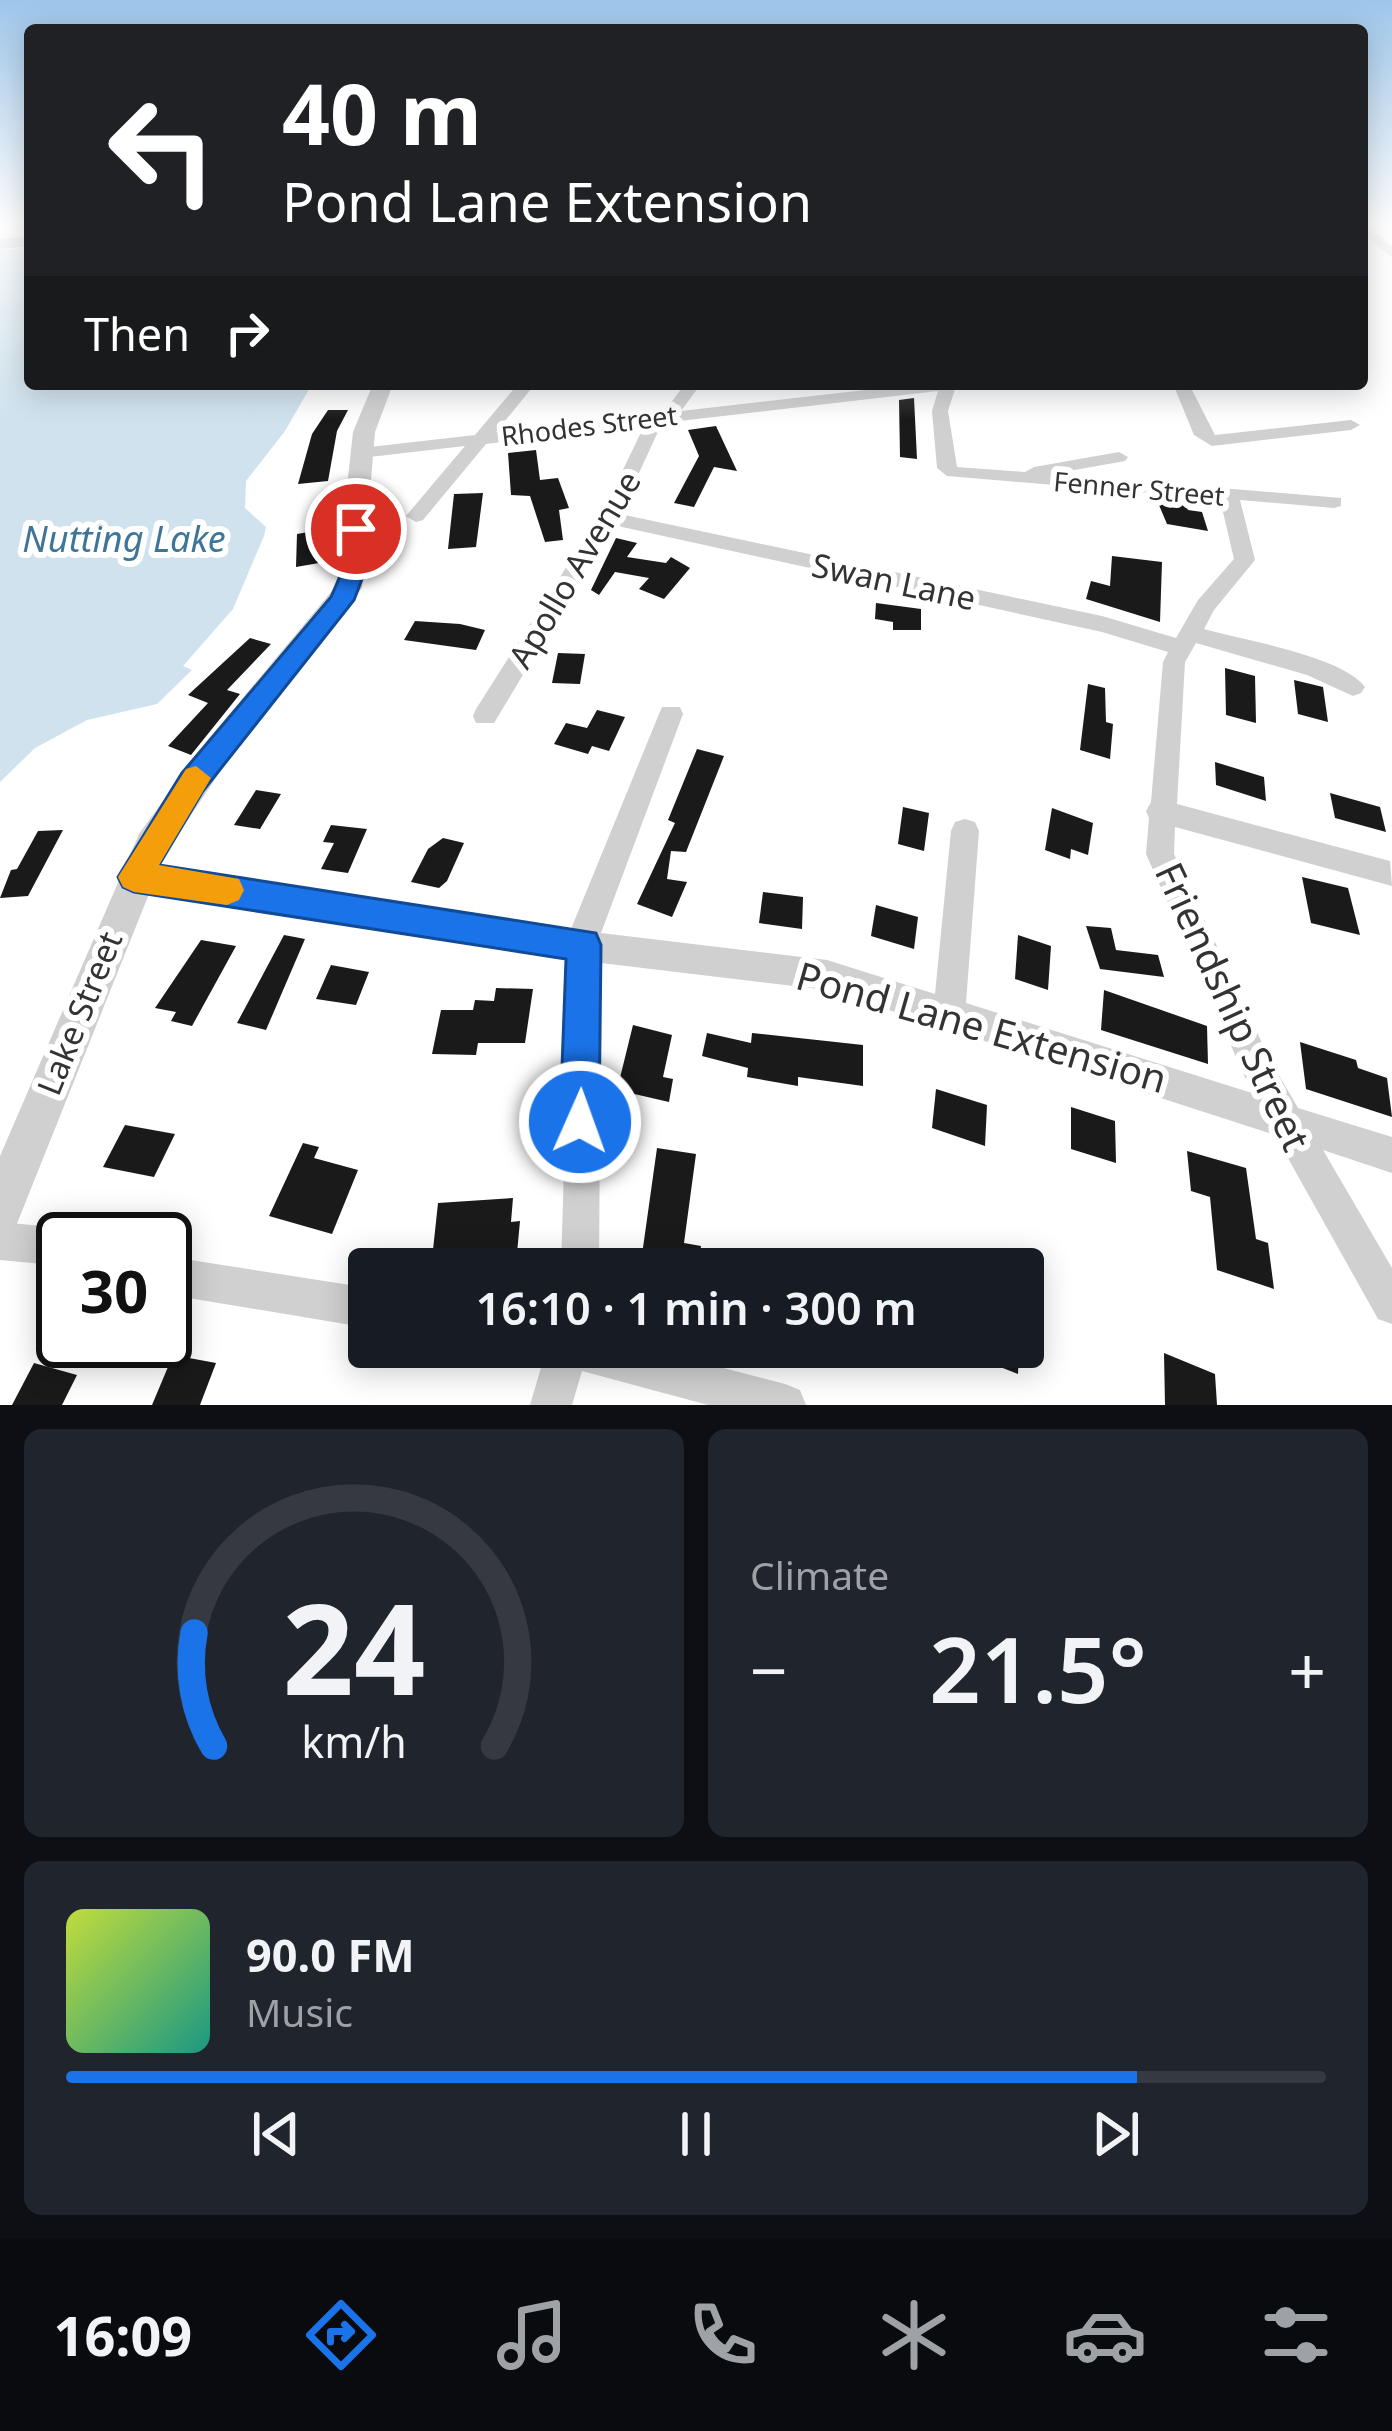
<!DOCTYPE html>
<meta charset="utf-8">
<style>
body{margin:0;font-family:"Noto Sans",sans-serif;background:#20242c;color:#f1f3f6;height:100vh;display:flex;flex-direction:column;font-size:45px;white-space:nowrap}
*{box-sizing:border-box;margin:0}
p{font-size:39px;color:#9ea1a6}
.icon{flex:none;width:66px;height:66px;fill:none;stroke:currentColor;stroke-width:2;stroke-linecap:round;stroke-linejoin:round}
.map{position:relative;height:1405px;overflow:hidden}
.panel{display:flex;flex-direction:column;gap:24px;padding:24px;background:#0d0f14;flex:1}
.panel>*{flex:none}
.top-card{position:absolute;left:24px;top:24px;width:1344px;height:366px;border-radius:12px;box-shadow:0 6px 30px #0003;background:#202124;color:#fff;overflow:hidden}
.speed{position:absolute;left:36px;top:1212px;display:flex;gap:24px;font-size:60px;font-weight:700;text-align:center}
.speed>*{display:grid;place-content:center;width:156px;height:156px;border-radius:50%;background:#171b24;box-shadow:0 6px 30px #0003;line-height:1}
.speed .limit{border:6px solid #111;border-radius:18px;background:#fff;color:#111}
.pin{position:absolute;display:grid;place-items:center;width:102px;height:102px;color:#fff;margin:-51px;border:6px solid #fff;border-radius:50%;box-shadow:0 3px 12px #0007}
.me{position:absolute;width:132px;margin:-66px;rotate:2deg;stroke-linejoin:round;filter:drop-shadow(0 0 9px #0008)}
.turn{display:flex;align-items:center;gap:42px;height:252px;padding:0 60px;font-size:54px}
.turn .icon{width:156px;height:156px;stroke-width:2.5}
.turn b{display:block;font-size:84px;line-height:102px}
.then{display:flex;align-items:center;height:114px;padding:0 60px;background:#0003;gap:24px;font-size:45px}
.big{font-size:90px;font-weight:600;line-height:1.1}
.panel .card{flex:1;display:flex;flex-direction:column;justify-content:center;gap:18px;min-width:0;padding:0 42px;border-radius:18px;background:#20242c}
.panel .dial{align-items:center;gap:0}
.dial svg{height:312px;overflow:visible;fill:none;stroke:#363941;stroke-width:7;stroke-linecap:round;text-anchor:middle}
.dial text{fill:#f1f3f6;stroke:none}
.song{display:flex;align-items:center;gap:36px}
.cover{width:144px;height:144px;border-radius:18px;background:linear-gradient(135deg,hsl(70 70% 55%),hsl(170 70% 35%))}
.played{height:12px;border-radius:6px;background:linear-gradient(90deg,#1a73e8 85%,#363941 85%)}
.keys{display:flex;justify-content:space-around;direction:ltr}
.heat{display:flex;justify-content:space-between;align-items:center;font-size:66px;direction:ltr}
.panel .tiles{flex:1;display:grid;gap:24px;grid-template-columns:1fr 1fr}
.card:last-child{grid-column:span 2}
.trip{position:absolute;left:348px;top:1248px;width:696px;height:120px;border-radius:12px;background:#171b24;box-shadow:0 6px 30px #0003;font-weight:600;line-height:120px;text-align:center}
.dock{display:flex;height:192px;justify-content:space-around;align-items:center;background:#090b0e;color:#9ea1a6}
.dock .icon{width:84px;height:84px}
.dock .selected{color:#1a73e8}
.dock b{font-size:54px;color:#f1f3f6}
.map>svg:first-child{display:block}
.water{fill:#cfe2ee}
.building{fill:#1a1a1a}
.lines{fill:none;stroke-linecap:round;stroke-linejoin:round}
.minor{fill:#d0d0d0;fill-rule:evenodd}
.tertiary{fill:#d0d0d0;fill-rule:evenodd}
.secondary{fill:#bdbdbd;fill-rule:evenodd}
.route{fill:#1a73e8;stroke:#114b97;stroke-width:3}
.slow{fill:#f59e0b}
.labels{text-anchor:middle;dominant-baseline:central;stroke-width:12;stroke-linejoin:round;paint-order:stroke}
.far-street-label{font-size:27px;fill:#333;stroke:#fff}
.street-label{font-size:33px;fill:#333;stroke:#fff}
.water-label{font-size:36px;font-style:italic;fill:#3f7597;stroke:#fff}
.near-street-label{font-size:39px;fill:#333;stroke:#fff}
</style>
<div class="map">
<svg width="1392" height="1405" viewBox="0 0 1392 1405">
<rect width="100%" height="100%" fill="#fff"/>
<path class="water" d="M30,247V384H312L285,431L246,481L245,508L266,527L264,536L233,609L183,666L192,670L157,704L87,720L35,748L0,782V250Z"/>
<g class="building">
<path d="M914,398L917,459L900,457L899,400Z"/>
<path d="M328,410H348L337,431L328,481L298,484L312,434Z"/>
<path d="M716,426L737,471L714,467L694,507L674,503L699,456L688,430Z"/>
<path d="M536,450L540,480L558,478L569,508L559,510L563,540L545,542L530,496L511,495L508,453Z"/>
<path d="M483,493L476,547L448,549L454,494Z"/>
<path d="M1156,498L1184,501L1188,510L1202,512L1208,531L1167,524Z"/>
<path d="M320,530L319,563L296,567L297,534Z"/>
<path d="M616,538L637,543L627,557L666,563L671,557L690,568L664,599L639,589L649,578L615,572L599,595L591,590Z"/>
<path d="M1112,556L1162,562L1160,622L1086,599L1091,581L1110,586Z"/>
<path d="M876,603L921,609V630H893V622L875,619Z"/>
<path d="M415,621L460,624L485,630L476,650L404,640Z"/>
<path d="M250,638L271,644L227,690L240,694L191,755L168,746L208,703L188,695Z"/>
<path d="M558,653L585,654L580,684L552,683Z"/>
<path d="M1225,668L1255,676L1256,723L1226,715Z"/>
<path d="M1294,680L1323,687L1328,722L1298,714Z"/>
<path d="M1088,684L1105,688L1106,722L1113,724L1110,759L1080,750Z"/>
<path d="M597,710L625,717L609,751L592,746L588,754L554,744L566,723L587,728Z"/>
<path d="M697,749L724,756L686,852L671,851L667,879L687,882L672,917L637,904L675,823L668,820Z"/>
<path d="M1215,762L1264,777L1266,801L1216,785Z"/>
<path d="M256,790L281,794L260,829L234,825Z"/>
<path d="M1330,793L1380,807L1386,832L1335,818Z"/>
<path d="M903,807L929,813L924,851L898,844Z"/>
<path d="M1052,808L1093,823L1088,855L1071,849L1070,859L1045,850Z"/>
<path d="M331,825L367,829L348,873L321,869L334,843L323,842Z"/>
<path d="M63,830L28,896L0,898L11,870L17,869L38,831Z"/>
<path d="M443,838L464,843L447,881L439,888L411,882L428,849Z"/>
<path d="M1302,877L1348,888L1360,935L1311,923Z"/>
<path d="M763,892L803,897L802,929L759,923Z"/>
<path d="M876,905L918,917L914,949L871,936Z"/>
<path d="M1086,926L1111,928L1116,950L1158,955L1164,977L1100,969Z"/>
<path d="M284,935L305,939L266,1030L237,1023Z"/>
<path d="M1018,935L1051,946L1048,990L1015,979Z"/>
<path d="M201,940L236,946L192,1026L171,1021L176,1012L155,1008Z"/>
<path d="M331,965L369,972L356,1005L316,999Z"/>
<path d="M496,988L533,989L525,1043H478L476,1055L432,1054L441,1010H473L475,1000L494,1001Z"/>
<path d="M1104,990L1207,1026L1208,1064L1101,1030Z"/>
<path d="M633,1025L672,1035L663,1077L673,1079L669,1102L617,1090Z"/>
<path d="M707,1033L751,1043L752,1033L863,1045V1086L798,1077V1086L747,1077L748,1068L702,1056Z"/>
<path d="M1300,1042L1356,1060L1358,1068L1387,1078L1392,1117L1306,1089Z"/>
<path d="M936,1089L987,1105L985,1146L932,1128Z"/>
<path d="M1071,1107L1115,1121L1116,1163L1071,1149Z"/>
<path d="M125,1125L175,1134L154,1177L103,1167Z"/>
<path d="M303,1143L319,1147L314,1158L358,1170L332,1234L269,1216Z"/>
<path d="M657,1148L696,1154L684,1243L701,1246L698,1269H640Z"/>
<path d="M1187,1151L1246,1168L1256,1239L1268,1243L1274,1289L1217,1270L1210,1197L1191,1191Z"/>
<path d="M513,1198L511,1222L520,1221L517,1253L432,1259L438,1203Z"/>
<path d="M953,1347H1019L1018,1374L952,1348Z"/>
<path d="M1164,1353L1215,1374L1217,1405H1165Z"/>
<path d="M173,1355L216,1363L200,1405H152Z"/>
<path d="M34,1363L77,1375L62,1405H12Z"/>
</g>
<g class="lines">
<g class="minor">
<path d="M1362,223L1392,246V257L1362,233Z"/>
<path d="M518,384H535L496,432L663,413L685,384H701L681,411L918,384H968L955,389L948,411L957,467L1025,472L1034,467L1119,452L1128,457L1125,461L1052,474L1341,498V506L1334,508L1240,500L1255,560L1214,610L1204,629C1243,640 1342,656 1365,687L1361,693L1353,696L1307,675L1196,643L1185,662L1177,804L1390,861L1392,886L1175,827L1174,854L1268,1056L1298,1108L1392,1137V1173L1323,1150L1392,1268V1324L1378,1319L1275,1135L827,990L601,963L599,1269H561L570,958L124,886L120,877L124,868L134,864L571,929L659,714L662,707H680L683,714L601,933L827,960L935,994L951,831L955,822L965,819L975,822L979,831L966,1003L1252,1093L1146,854L1149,818L1146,811L1151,802L1163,662L1168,652L1102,632L613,525L494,723H476L473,716L476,709L607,503L644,426L486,444L423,520L416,522L406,516L465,446L361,458L352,453L361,448L475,435ZM938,391L932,411L937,468L947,476L1220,499L1234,559L1198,600L1176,638L1102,616L620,514L662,423Z"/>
<path d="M1173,384H1189L1215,435L1351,420L1360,425L1351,430L1212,446L1194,435Z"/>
<path d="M0,1222L63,1228L76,1234L78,1239H63V1266L0,1260Z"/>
<path d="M165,1256L369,1288V1328L165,1294Z"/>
<path d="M547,1347H643L785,1384L800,1390L806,1405H708L582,1371L572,1405H530Z"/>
</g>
<path class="tertiary" d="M373,384H393L375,432L362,588L228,760L165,854L16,1226L0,1233V1156L139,834L206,742L336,586L353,432Z"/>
<path class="secondary" d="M30,236V246L0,249V239Z"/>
</g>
<linearGradient id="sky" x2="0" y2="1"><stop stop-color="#9ec6ea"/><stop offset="0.53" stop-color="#fff"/><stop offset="1" stop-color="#fff" stop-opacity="0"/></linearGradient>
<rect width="1392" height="420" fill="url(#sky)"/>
<path class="route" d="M356,522L367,529L364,574L354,600L203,791L159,865L596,933L601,945L599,1122L593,1136L580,1142L566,1136L560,1122L566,959L134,892L123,887L118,877L182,773L331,597L341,574L345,529Z"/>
<path class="slow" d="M196,766L211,778L159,865L239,879L244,890L239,900L227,905L134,892L123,887L118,877L186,769Z"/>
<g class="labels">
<g class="far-street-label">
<text transform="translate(589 425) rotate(-7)">Rhodes Street</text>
<text transform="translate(1139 488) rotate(5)">Fenner Street</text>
</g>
<g class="street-label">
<text transform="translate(574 569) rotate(-59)">Apollo Avenue</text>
<text transform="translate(894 581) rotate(12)">Swan Lane</text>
<text transform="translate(79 1013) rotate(-68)">Lake Street</text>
</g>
<g class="water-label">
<text x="124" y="538">Nutting Lake</text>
</g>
<g class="near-street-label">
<text transform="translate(1234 1006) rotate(65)">Friendship Street</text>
<text transform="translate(982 1026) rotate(16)">Pond Lane Extension</text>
</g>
</g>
</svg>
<div class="speed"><div class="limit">30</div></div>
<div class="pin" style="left:356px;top:529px;background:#d93025"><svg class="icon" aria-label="arrive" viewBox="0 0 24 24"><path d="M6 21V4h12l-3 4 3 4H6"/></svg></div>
<svg class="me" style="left:580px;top:1122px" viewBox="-20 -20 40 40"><circle r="17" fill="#1a73e8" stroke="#fff" stroke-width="3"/><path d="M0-11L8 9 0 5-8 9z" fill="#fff"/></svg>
<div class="trip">16:10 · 1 min · 300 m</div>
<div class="top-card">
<div class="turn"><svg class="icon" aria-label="left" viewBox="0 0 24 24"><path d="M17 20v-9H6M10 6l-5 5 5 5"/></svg><div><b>40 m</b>Pond Lane Extension</div></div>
<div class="then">Then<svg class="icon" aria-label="right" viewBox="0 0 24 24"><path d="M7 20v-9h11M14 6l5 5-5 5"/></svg></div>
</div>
</div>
<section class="panel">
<div class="tiles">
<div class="card dial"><svg viewBox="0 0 100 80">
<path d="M14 69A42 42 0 1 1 86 69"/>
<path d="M14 69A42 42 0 0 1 9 40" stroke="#1a73e8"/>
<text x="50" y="56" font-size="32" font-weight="700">24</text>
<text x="50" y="72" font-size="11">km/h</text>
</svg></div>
<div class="card"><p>Climate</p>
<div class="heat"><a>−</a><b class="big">21.5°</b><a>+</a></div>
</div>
<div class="card">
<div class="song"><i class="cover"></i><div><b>90.0 FM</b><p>Music</p></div></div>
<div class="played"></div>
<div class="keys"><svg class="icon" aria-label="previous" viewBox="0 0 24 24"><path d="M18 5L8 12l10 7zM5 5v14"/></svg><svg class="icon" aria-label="pause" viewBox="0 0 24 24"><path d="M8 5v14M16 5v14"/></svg><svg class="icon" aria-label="next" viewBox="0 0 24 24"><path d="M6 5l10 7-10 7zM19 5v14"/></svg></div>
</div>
</div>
</section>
<nav class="dock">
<b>16:09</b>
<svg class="icon selected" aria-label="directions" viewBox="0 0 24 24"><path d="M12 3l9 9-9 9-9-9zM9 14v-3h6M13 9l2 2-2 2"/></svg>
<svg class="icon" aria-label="music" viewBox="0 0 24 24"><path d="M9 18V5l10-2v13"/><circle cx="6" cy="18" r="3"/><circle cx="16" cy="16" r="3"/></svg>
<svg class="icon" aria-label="phone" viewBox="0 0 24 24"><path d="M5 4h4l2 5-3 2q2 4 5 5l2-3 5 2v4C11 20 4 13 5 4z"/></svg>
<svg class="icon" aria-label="climate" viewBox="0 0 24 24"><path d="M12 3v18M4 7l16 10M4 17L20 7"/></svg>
<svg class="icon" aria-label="car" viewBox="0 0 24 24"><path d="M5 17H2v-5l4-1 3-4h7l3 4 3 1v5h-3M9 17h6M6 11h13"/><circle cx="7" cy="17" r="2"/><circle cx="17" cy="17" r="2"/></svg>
<svg class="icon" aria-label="filters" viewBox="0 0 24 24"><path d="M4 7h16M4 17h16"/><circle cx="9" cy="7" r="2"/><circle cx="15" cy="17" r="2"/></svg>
</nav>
